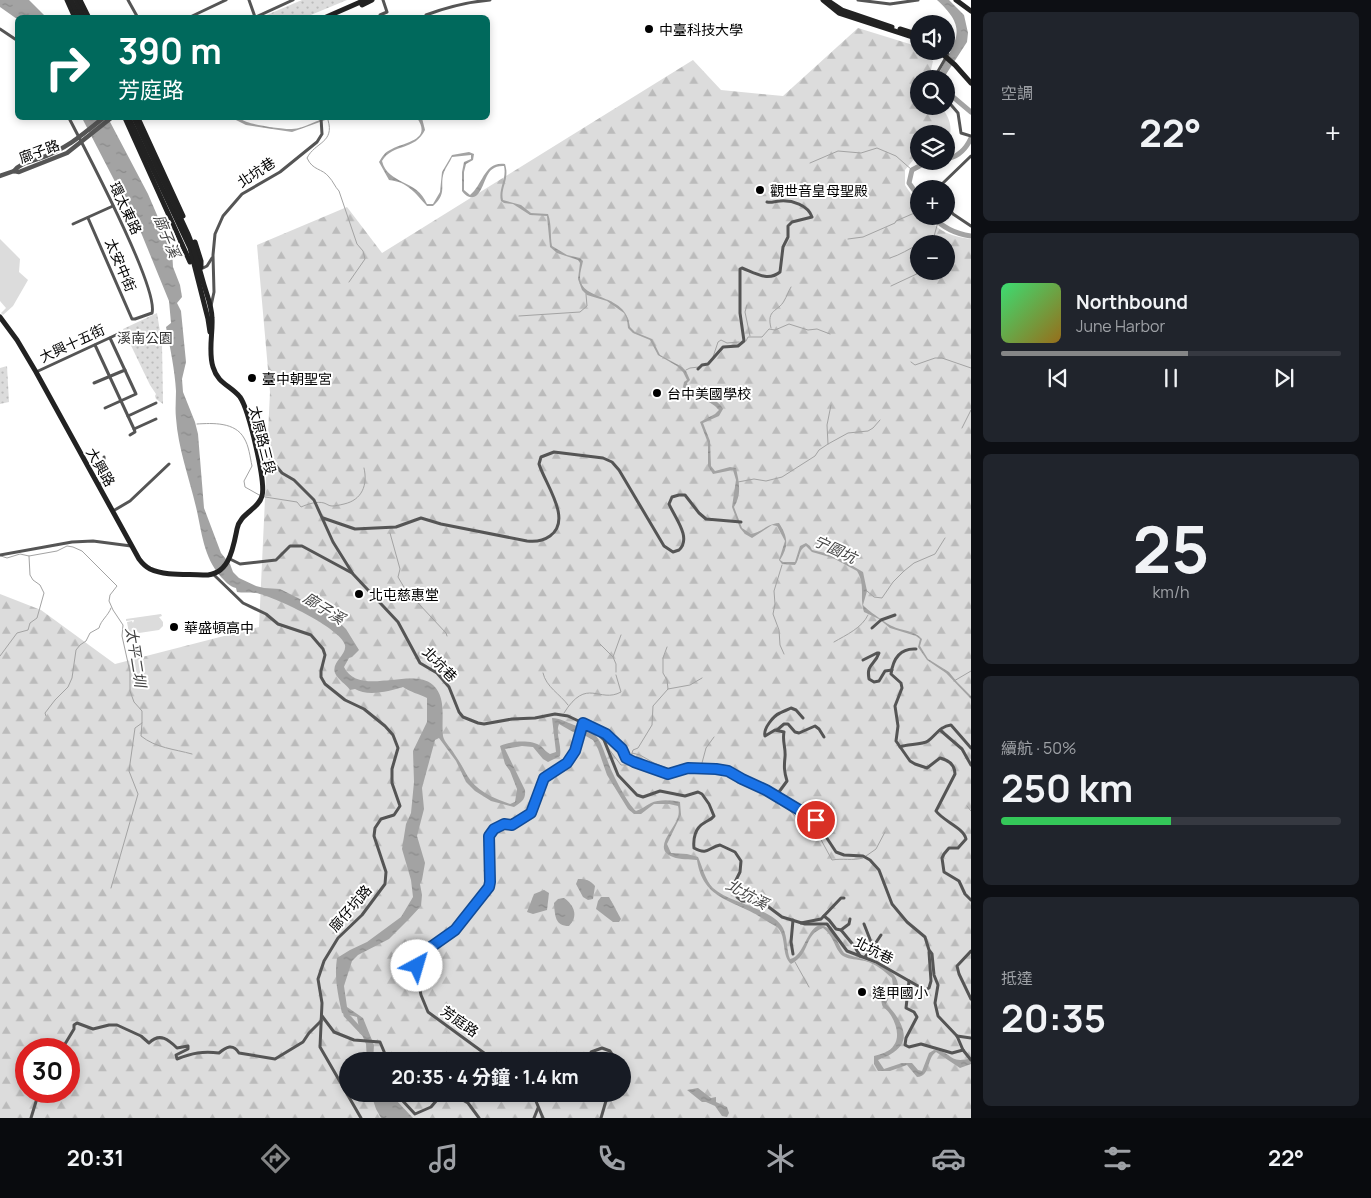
<!DOCTYPE html>
<html lang="zh-TW">
<meta charset="utf-8">
<style>
body{margin:0;font-family:Manrope,"Noto Sans TC",sans-serif;background:#20242c;color:#f1f3f6;height:100vh;display:flex;flex-direction:column;font-size:19px;white-space:nowrap}
*{box-sizing:border-box;margin:0}
p{font-size:16px;color:#9ea1a6}
.icon{flex:none;width:28px;height:28px;fill:none;stroke:currentColor;stroke-width:2;stroke-linecap:round;stroke-linejoin:round}
.map{position:relative;flex:1;overflow:hidden}
.drawer{display:flex;flex-direction:column;gap:12px;padding:12px;background:#0d0f14;width:400px}
.drawer>*{flex:none}
.guide{position:absolute;left:15px;top:15px;width:475px;height:105px;border-radius:8px;box-shadow:0 2px 8px #0003;background:#00695c;color:#fff;overflow:hidden}
.buttons{position:absolute;left:910px;top:15px;display:grid;gap:10px}
.buttons a{display:grid;place-items:center;width:45px;height:45px;border-radius:50%;background:#171b24;box-shadow:0 2px 8px #0003;font-size:25px}
.speed{position:absolute;left:15px;top:1038px;display:flex;gap:10px;font-size:25px;font-weight:700;text-align:center}
.speed>*{display:grid;place-content:center;width:65px;height:65px;border-radius:50%;background:#171b24;box-shadow:0 2px 8px #0003;line-height:1}
.speed .limit{border:8px solid #d22;background:#fff;color:#111}
.pin{position:absolute;display:grid;place-items:center;width:42px;height:42px;color:#fff;margin:-21px;border:2px solid #fff;border-radius:50%;box-shadow:0 1px 5px #0007}
.me{position:absolute;width:55px;margin:-28px;rotate:39deg;stroke-linejoin:round;filter:drop-shadow(0 0 4px #0008)}
.turn{display:flex;align-items:center;gap:18px;height:105px;padding:0 20px;font-size:22px}
.turn .icon{width:65px;height:65px;stroke-width:2.5}
.turn b{display:block;font-size:35px;line-height:42px}
.big{font-size:38px;font-weight:700;line-height:1.1}
.drawer .tile{flex:1;display:flex;flex-direction:column;justify-content:center;gap:8px;min-width:0;padding:0 18px;border-radius:8px;background:#20242c}
.drawer .dial{align-items:center;gap:0}
.dial b{font-size:65px;line-height:1}
.song{display:flex;align-items:center;gap:15px}
.cover{width:60px;height:60px;border-radius:8px;background:linear-gradient(135deg,hsl(140 70% 55%),hsl(40 70% 35%))}
.played{height:5px;border-radius:2px;background:linear-gradient(90deg,#858687 55%,#363941 55%)}
.keys{display:flex;justify-content:space-around;direction:ltr}
.heat{display:flex;justify-content:space-between;align-items:center;font-size:28px;direction:ltr}
.charge{height:8px;border-radius:4px;background:linear-gradient(90deg,#34c759 50%,#363941 0)}
.trip{position:absolute;left:339px;top:1052px;width:292px;height:50px;border-radius:25px;background:#171b24;box-shadow:0 2px 8px #0003;font-weight:700;line-height:50px;text-align:center}
.menu{display:flex;height:80px;justify-content:space-around;align-items:center;background:#090b0e;color:#9ea1a6}
.menu .icon{width:35px;height:35px}
.menu .selected{color:#858687}
.menu b{font-size:22px;color:#f1f3f6}
main{display:flex;flex:1;min-height:0}
.map>svg:first-child{display:block}
.green{fill:#dcdcdc}
.forest{fill:url(#forest-firs);fill-rule:evenodd}
.park{fill:url(#park-dots)}
.water{fill:url(#water-ripples)}
.lines{fill:none;stroke-linecap:round;stroke-linejoin:round}
.stream{stroke:#a3a3a3;stroke-width:1}
.river{stroke:#a3a3a3;stroke-width:5}
.minor{stroke:#555;stroke-width:3}
.tertiary{stroke:#555;stroke-width:4.5}
.secondary{stroke:#222;stroke-width:5}
.route-casing{stroke:#114b97;stroke-width:12}
.route{stroke:#1a73e8;stroke-width:9}
.poi-dot{fill:#000;stroke:#fff;stroke-width:2}
.labels{text-anchor:middle;dominant-baseline:central;stroke-width:4;stroke-linejoin:round;paint-order:stroke}
.poi-label{font-size:14px;fill:#000;stroke:#fff;text-anchor:start}
.street-label{font-size:14px;fill:#000;stroke:#fff}
.park-label{font-size:14px;fill:#333;stroke:#fff}
.water-label{font-size:15px;font-style:italic;fill:#444;stroke:#fff}
</style>
<main>
<div class="map">
<svg width="971" height="1118" viewBox="0 0 971 1118">
<defs>
<pattern id="forest-firs" width="22" height="20" patternUnits="userSpaceOnUse" patternTransform="scale(1.25)"><rect width="22" height="20" fill="#dcdcdc"/><path d="M5 1l3.5 6h-7zM16 11l3.5 6h-7z" fill="#bbb"/></pattern>
<pattern id="park-dots" width="8" height="8" patternUnits="userSpaceOnUse" patternTransform="scale(1.25)"><rect width="8" height="8" fill="#dcdcdc"/><path d="M2 2h.1M6 6h.1" fill="none" stroke="#bbb" stroke-width="1.8" stroke-linecap="round"/></pattern>
<pattern id="water-ripples" width="26" height="14" patternUnits="userSpaceOnUse" patternTransform="scale(1.25)"><rect width="26" height="14" fill="#a3a3a3"/><path d="M2 4q2-2 4 0t4 0M15 11q2-2 4 0t4 0" fill="none" stroke="#8b8b8b"/></pattern>
</defs>
<rect width="100%" height="100%" fill="#fff"/>
<g class="green">
<path d="M0,239L20,259L19,272L28,280L13,306L3,315L1,313L6,308L0,301Z"/>
<path d="M161,614L162,616L159,617L163,622V626L159,630L139,633L134,628V632L129,633L127,622L132,621L133,623L134,620L126,621V619Z"/>
</g>
<path class="forest" d="M858,28L913,45L919,51L933,61L929,79H919V106H940C949,116 953,126 949,139H946V134H919V153L905,170V185L919,206V216H926C938,232 953,237 971,239V1118H0V594L41,610L115,664L259,627L270,392L257,245L347,207L382,253L693,60L721,90L783,96ZM919,244H946V271H919ZM26,1049H69V1091H26ZM348,1061H622V1094H348Z"/>
<g class="park">
<path d="M302,0H347L306,17H262Z"/>
<path d="M157,313L162,344L163,404L156,399L155,396L156,394L150,385L123,329Z"/>
<path d="M7,366L9,402L0,404V368Z"/>
</g>
<g class="water">
<path d="M0,0H29L46,17L18,18L17,19L0,7Z"/>
<path d="M937,0H949L964,15L968,33L967,42L943,79H939L938,76C954,41 971,31 937,0Z"/>
<path d="M82,118H108L148,194L172,250L173,267L180,285L182,297L177,303L181,311L186,362L182,379L183,392L195,422L198,434L204,508L221,553L230,564L233,572L239,578L256,586L264,588L280,589L298,598L335,618L346,629L359,650L352,657L349,658L344,667C359,698 412,666 433,685C447,698 441,719 443,736C444,742 452,749 455,755C461,763 465,773 471,781C481,793 496,799 510,804L515,802L517,789L510,771L505,764L500,746C510,741 531,739 541,746C544,749 546,752 550,754L556,752L552,718C560,718 566,722 574,725C579,727 584,727 589,730C601,738 602,747 607,759C611,772 627,803 636,811C642,809 645,806 651,803C658,799 673,800 680,802L681,815L667,844L671,853L687,854L698,857C703,868 705,880 713,888C731,904 772,908 783,928C788,938 786,949 790,959C807,956 808,913 829,929C836,935 839,946 844,953C859,960 897,964 898,985L891,992L886,1004C895,1012 910,1032 901,1045C896,1053 885,1057 878,1060L884,1069L902,1063H912L918,1070L922,1071L929,1053L934,1050C953,1051 948,1065 971,1058V1064L960,1068L936,1052C926,1059 931,1076 917,1077L907,1065L890,1071H878L874,1064V1056C881,1054 890,1052 894,1045C902,1035 893,1013 883,1007C878,997 887,993 893,986L892,978C884,971 876,964 865,961C857,959 850,960 843,956C834,949 835,937 823,928C803,935 811,954 791,964C781,955 787,938 778,928C775,925 769,923 765,920C737,900 703,902 697,860C690,859 680,860 673,857C651,849 675,829 678,817C679,814 679,809 678,806L669,804H654L641,814H634L628,809L607,775L598,749L593,740L584,735L573,732L559,724C555,734 562,745 560,756L548,762L543,759L533,747L522,746L505,749L525,790C526,800 521,802 514,807L491,801L475,791L466,782L456,761L439,738L435,740L422,788L424,809L417,836L425,863L422,880L420,884L422,895L421,906L409,919L389,939L358,955L352,961L344,986L347,1007L363,1018L374,1045L373,1061H367L366,1044L359,1028L357,1017L342,1013C338,995 334,977 337,958L350,950L367,942L401,917L413,897L411,880L402,849L406,824L411,813L414,782L413,751L427,722V698C419,694 410,692 403,687C390,691 368,697 355,689L350,690C346,684 338,680 335,673C331,662 347,655 345,645C341,628 273,596 256,593C249,592 242,593 237,592L236,588C229,586 226,582 221,577C203,556 202,532 196,507C189,477 178,448 176,418C175,409 176,400 176,391C175,371 170,347 166,327L171,323L169,301L140,230Z"/>
<path d="M232,118C238,117 241,120 247,122C255,125 280,129 290,129C305,130 316,118 331,118L292,132L246,125Z"/>
<path d="M417,118H422L425,130C415,151 393,143 382,161C388,185 417,179 427,204H433L440,192L442,172L452,155L469,152L474,154L473,160L466,164L464,172V190L470,195C483,185 484,161 505,164C510,180 500,187 503,200L521,205L531,213L548,214C552,225 550,236 552,246L567,255L580,258L583,261C582,266 580,272 580,277C581,303 626,291 630,327L635,332L652,339L660,355L682,367L686,371L690,380L687,383L688,387C698,397 716,395 723,409L719,416L703,423L710,441L711,466L715,471L730,467L736,468C739,482 742,494 734,507L742,528L751,534C763,532 766,524 779,523C788,537 789,546 780,560L783,562H795L800,546L806,543L810,546L812,550L834,555L863,572L867,591L863,605C866,609 887,624 892,626C902,631 914,630 922,639L920,646L928,659L949,672L957,682L971,696V699L946,673L927,660L918,647L920,639L916,636L890,628L879,619L864,612C859,597 866,586 857,571L833,558L812,552L806,546C798,550 800,559 795,565L782,564L779,560L785,541L777,526L772,525L752,538L745,534L740,528L732,507L736,480L733,470L713,474L708,466V443L700,422L715,414L719,410C709,398 693,398 683,387L684,382L687,380L683,372L677,366L658,355L650,340L633,333L628,328L627,319L624,313L607,301L587,295L582,290L578,279L580,263L578,260L557,253L550,247L547,216L530,215L513,204L504,203L501,201C498,189 507,179 504,166C485,165 487,183 478,194C473,200 466,197 462,191V172L464,162L471,159V155L452,157C450,162 446,167 444,172C439,187 448,192 433,206H427C415,193 408,182 389,180L379,162C382,157 385,152 390,150C403,142 433,141 417,118Z"/>
<path d="M578,879C586,879 590,880 595,886L593,899L588,900L583,897L576,884Z"/>
<path d="M544,890L549,893L547,910L533,914L527,912L534,894Z"/>
<path d="M601,897H609L621,919L619,922H613L596,909L598,901Z"/>
<path d="M564,898C574,905 579,916 569,926C555,926 555,916 554,903L558,899Z"/>
<path d="M698,1088L711,1098L716,1097V1102L727,1107L729,1113L727,1117L722,1116L715,1106L706,1102H702L687,1090Z"/>
<path d="M371,1094H387L395,1099L413,1118H381L376,1109Z"/>
</g>
<g class="lines">
<g class="stream">
<path d="M328,120C335,143 315,142 307,158C313,171 322,168 329,177C333,181 335,187 339,191L357,244L363,251L365,259L349,282"/>
<path d="M810,163L838,151L861,153L877,148L896,156L912,170"/>
<path d="M848,239L863,237L895,223L896,221L919,211"/>
<path d="M920,244L925,241L933,240L938,222"/>
<path d="M890,258C900,255 909,249 919,244"/>
<path d="M891,286L923,271"/>
<path d="M747,305L745,312L750,336"/>
<path d="M519,316L580,312L587,306L586,294"/>
<path d="M771,328C766,309 778,312 784,301C787,296 788,292 791,287"/>
<path d="M746,341L748,337H762L769,329L775,330L789,324L808,330L817,329L830,334"/>
<path d="M713,357L718,342L721,340L727,343L739,342"/>
<path d="M911,362L915,365L935,358H942L971,368"/>
<path d="M686,370L690,368L699,367"/>
<path d="M197,424C213,423 235,422 244,438C249,446 250,457 252,466L244,481L245,487L261,496"/>
<path d="M962,428L971,410"/>
<path d="M828,444L827,425L831,405"/>
<path d="M738,482L754,479L766,481L782,477L815,456L819,450L828,444L848,433L868,431L873,428L880,420"/>
<path d="M265,497L297,502L301,507C308,504 317,501 324,503C327,504 329,506 332,506C335,506 340,505 344,504C362,500 368,485 364,468"/>
<path d="M390,533L400,569L398,577L405,589L446,633L447,636"/>
<path d="M1,556L7,558L20,554L29,556L57,551L67,546L73,547L82,551L117,586L110,595L109,601L113,610L123,625L122,636L130,672V691L134,702L142,711V723L135,728L129,771L138,794L111,888"/>
<path d="M782,565L774,591L775,604L773,614L779,630L780,645L784,654"/>
<path d="M867,591L874,597L882,598L893,582L904,571L914,563L935,554L945,538"/>
<path d="M834,642C846,635 862,628 868,615"/>
<path d="M600,644L613,657"/>
<path d="M0,656L17,633L28,630L30,623L37,618L44,593L40,585L33,580L30,575L29,556"/>
<path d="M616,672V664L613,657L621,635"/>
<path d="M543,673C546,687 560,694 568,705"/>
<path d="M954,681L971,671"/>
<path d="M668,689L690,685L702,678"/>
<path d="M564,713C587,676 599,704 621,692L616,675"/>
<path d="M46,716L45,713L55,700L68,687L72,678L76,650L80,645L86,641L90,633L99,628C101,620 108,616 111,608"/>
<path d="M142,723L141,736C156,748 174,749 192,754"/>
<path d="M608,748L621,765H628L629,762"/>
<path d="M632,753L633,750L638,748L652,725L653,706L668,689L667,680L663,673V658L667,647"/>
<path d="M631,758L632,753L640,755L654,763L669,769C686,762 701,762 718,768"/>
<path d="M702,763L706,748L714,737"/>
<path d="M724,772L734,778L737,783C753,784 789,806 797,819L807,820L811,829L819,836L832,860C843,858 852,861 863,858"/>
<path d="M967,806L971,811"/>
<path d="M866,856L876,849L885,832"/>
<path d="M795,962L809,987"/>
</g>
<g class="river">
<path d="M946,91L971,112"/>
<path d="M946,159C958,157 966,149 971,138"/>
<path d="M919,197L909,183L912,170L923,164L935,161"/>
<path d="M932,216C943,228 956,234 971,236"/>
<path d="M345,1009L346,1015L363,1033"/>
</g>
<g class="minor">
<path d="M128,0L138,18"/>
<path d="M249,0L255,17"/>
<path d="M858,0L890,4L918,0"/>
<path d="M188,18L226,0"/>
<path d="M254,18L293,0"/>
<path d="M380,18V15L387,12L383,0"/>
<path d="M425,18L426,15C447,7 468,2 490,0"/>
<path d="M0,29L18,41"/>
<path d="M935,79L937,73L948,54"/>
<path d="M946,99L958,113L961,133L971,136"/>
<path d="M69,118C84,147 159,288 152,313L135,319H132L88,218"/>
<path d="M942,189V184L971,156"/>
<path d="M946,203L953,214L971,226"/>
<path d="M73,224L113,206"/>
<path d="M201,269L207,266L212,258"/>
<path d="M211,306L214,292L213,255L215,234L223,216L242,194L280,172L317,142L322,134L321,118"/>
<path d="M95,345L134,429L135,432L130,435"/>
<path d="M698,369L702,365L708,364L723,347L738,346L744,341L740,313V269L742,268C755,273 768,282 780,272L783,247L788,237V226L792,222L812,217C808,205 792,200 780,201C775,201 772,203 767,202"/>
<path d="M36,372L118,334"/>
<path d="M94,383L125,370"/>
<path d="M105,408L136,394L110,338"/>
<path d="M128,416L156,403"/>
<path d="M134,429L156,419"/>
<path d="M257,451L267,455L282,473L294,480L314,500L333,542L353,574L398,622L420,663L437,673L449,687L459,712L463,717L478,723L484,724L512,719L535,718L555,714L568,716L606,734L622,749L626,758L669,774L688,768L716,769L728,771L742,779L766,790L815,820L836,852L844,855L863,856L870,860L879,870L892,904L907,922L925,937L929,950L932,954L934,975L938,985L935,1003L938,1016L957,1036L963,1050L971,1060"/>
<path d="M98,485L105,481L104,457"/>
<path d="M113,511L130,501L169,464"/>
<path d="M323,518L355,529L396,527L421,518L441,524L527,541C535,542 543,541 550,536C573,520 545,484 539,464L541,457L554,452L603,458L612,462L619,470L664,546L673,552L679,550C692,538 675,518 669,504L672,497L679,495H685L699,513L706,519L741,522"/>
<path d="M0,555L72,542L93,541L131,546"/>
<path d="M230,559L240,564L276,560L290,546H302L352,573"/>
<path d="M213,574L243,603L266,614L278,624L311,635L323,649L325,655L321,671V677L325,684L345,700L364,709L385,726L393,735L398,748L392,769V783L400,806L394,815L381,819L375,828L374,836L386,872L385,884L362,915L338,938L324,961L318,979L322,1003L320,1047L361,1118"/>
<path d="M872,628L881,620L895,615"/>
<path d="M916,649C900,648 893,659 891,674L901,683L902,688L895,706L898,726L896,741L910,761L915,764L927,768L940,758C948,760 955,765 955,774L936,811C943,821 964,828 966,839L958,848H949L944,854L942,858L944,872L959,881L965,894L971,900"/>
<path d="M863,660L877,653H879C875,665 866,664 869,679L874,682L879,681L885,671L892,670"/>
<path d="M590,726L604,740L618,775L637,795L643,797L660,791L685,796L698,792L702,794L709,804L714,816C711,820 708,820 704,823C695,828 693,839 694,848C708,856 709,847 720,845L735,852L741,861L740,872L733,886L737,897L742,901L762,902L782,917L805,924H827L847,951L876,962L918,986L923,991L929,988L931,981L929,952"/>
<path d="M777,730L784,724H788L795,732L799,733L815,726L819,729L824,737"/>
<path d="M940,730L962,749L971,765"/>
<path d="M900,747C907,744 922,745 928,741C936,735 940,726 951,725L971,748"/>
<path d="M776,796L787,781C784,771 784,767 785,757C786,748 782,741 784,732L775,730L765,736C763,729 773,716 780,713C784,711 787,710 791,708L796,710L803,718"/>
<path d="M824,916L829,920L836,929L841,930L849,924L850,919"/>
<path d="M793,920L791,942L793,954"/>
<path d="M801,923L821,919L841,898H844"/>
<path d="M864,924L873,947L865,957"/>
<path d="M841,930L855,947L860,956"/>
<path d="M873,947L881,935"/>
<path d="M971,951L957,966L959,974L971,999"/>
<path d="M909,981L906,1008L914,1012L917,1017L906,1038L905,1045L909,1047L921,1044L952,1053L963,1050"/>
<path d="M322,1016L334,1032L354,1040L380,1042L388,1061"/>
<path d="M957,1036L971,1038"/>
<path d="M62,1049L74,1029V1025L77,1023L93,1029L109,1025H117L141,1036L149,1043C160,1032 169,1040 177,1048L188,1046V1049L176,1055L177,1059C192,1053 203,1051 219,1053C226,1047 233,1043 239,1053L275,1059L303,1042L309,1033L321,1021"/>
<path d="M495,1061L428,1012L421,995L416,970L418,960L421,954L455,930L489,887L490,882L489,836L494,829L504,825H512L531,813L544,778L567,763L575,751L583,723"/>
<path d="M599,1061L591,1052L602,1048L610,1051L617,1061"/>
<path d="M400,1094L401,1099L415,1114L431,1107L442,1094"/>
<path d="M452,1094L468,1103L479,1118"/>
<path d="M533,1094L543,1118"/>
<path d="M31,1118L38,1095L36,1091"/>
<path d="M534,1118L538,1108"/>
<path d="M601,1118L608,1094"/>
</g>
<g class="tertiary">
<path d="M14,171C20,163 30,162 38,159C66,149 81,136 103,118"/>
<path d="M0,176L14,171L19,172L24,170L67,153L111,118"/>
</g>
<g class="secondary">
<path d="M67,0L75,18"/>
<path d="M71,0L80,18"/>
<path d="M76,0L84,18"/>
<path d="M80,0L89,18"/>
<path d="M823,0L839,13L919,39"/>
<path d="M827,0L842,10L892,27"/>
<path d="M956,0L971,11"/>
<path d="M362,5L372,0"/>
<path d="M324,18L365,0"/>
<path d="M900,29L919,35"/>
<path d="M939,51L955,65L971,83"/>
<path d="M125,118L190,262"/>
<path d="M129,118L190,248L208,319L210,332"/>
<path d="M138,118L183,216"/>
<path d="M195,242L201,261V267"/>
<path d="M0,317L17,340L36,372L139,559C142,563 146,567 150,569C165,576 186,574 203,575C229,576 233,549 237,529C240,513 258,510 262,496C266,482 249,410 240,397C230,385 218,384 213,367C208,352 213,333 212,318C212,307 207,295 204,285C199,268 195,251 188,234C170,195 152,157 134,118"/>
</g>
</g>
<g class="lines">
<g class="route-casing">
<path id="route" d="M417,966L421,954L455,930L489,887L490,882L489,836L494,829L504,824L512,825L531,813L544,778L567,763L575,751L583,723L606,734L622,749L626,758L634,762L668,774L688,768L716,769L728,771L742,779L766,790L816,820"/>
</g>
<use href="#route" class="route"/>
</g>
<g class="poi-dot">
<circle cx="649" cy="29" r="5"/>
<circle cx="760" cy="190" r="5"/>
<circle cx="252" cy="378" r="5"/>
<circle cx="657" cy="393" r="5"/>
<circle cx="359" cy="594" r="5"/>
<circle cx="174" cy="627" r="5"/>
<circle cx="862" cy="992" r="5"/>
</g>
<g class="labels">
<g class="poi-label">
<text x="659" y="29">中臺科技大學</text>
<text x="770" y="190">觀世音皇母聖殿</text>
<text x="262" y="378">臺中朝聖宮</text>
<text x="667" y="393">台中美國學校</text>
<text x="369" y="594">北屯慈惠堂</text>
<text x="184" y="627">華盛頓高中</text>
<text x="872" y="992">逢甲國小</text>
</g>
<g class="street-label">
<text transform="translate(39 151) rotate(-20)">廍子路</text>
<text transform="translate(256 172) rotate(-33)">北坑巷</text>
<text transform="translate(126 208) rotate(65)">環太東路</text>
<text transform="translate(121 265) rotate(67)">太安中街</text>
<text transform="translate(72 343) rotate(-25)">大興十五街</text>
<text transform="translate(263 440) rotate(76)">太原路三段</text>
<text transform="translate(101 467) rotate(60)">大興路</text>
<text transform="translate(440 664) rotate(46)">北坑巷</text>
<text transform="translate(350 908) rotate(-49)">廍仔坑路</text>
<text transform="translate(874 950) rotate(27)">北坑巷</text>
<text transform="translate(460 1021) rotate(35)">芳庭路</text>
</g>
<g class="park-label">
<text x="145" y="337">溪南公園</text>
</g>
<g class="water-label">
<text transform="translate(167 236) rotate(68)">廍子溪</text>
<text transform="translate(835 549) rotate(25)">宁園坑</text>
<text transform="translate(324 608) rotate(32)">廍子溪</text>
<text transform="translate(136 657) rotate(81)">太平二圳</text>
<text transform="translate(747 894) rotate(29)">北坑溪</text>
</g>
</g>
</svg>
<div class="buttons">
<a><svg class="icon" aria-label="sound" viewBox="0 0 24 24"><path d="M4 9h4l5-4v14l-5-4H4zM17 9q2 3 0 6"/></svg></a>
<a><svg class="icon" aria-label="search" viewBox="0 0 24 24"><circle cx="10" cy="10" r="6"/><path d="M15 15l6 6"/></svg></a>
<a><svg class="icon" aria-label="layers" viewBox="0 0 24 24"><path d="M12 4l9 5-9 5-9-5zM3 14l9 5 9-5"/></svg></a>
<a>+</a>
<a>−</a>
</div>
<div class="speed"><div class="limit">30</div></div>
<div class="pin" style="left:816px;top:820px;background:#d93025"><svg class="icon" aria-label="arrive" viewBox="0 0 24 24"><path d="M6 21V4h12l-3 4 3 4H6"/></svg></div>
<svg class="me" style="left:417px;top:966px" viewBox="-20 -20 40 40"><circle r="19" fill="#fff"/><path d="M0-13L10 11 0 6-10 11z" fill="#1a73e8"/></svg>
<div class="trip">20:35 · 4 分鐘 · 1.4 km</div>
<div class="guide">
<div class="turn"><svg class="icon" aria-label="right" viewBox="0 0 24 24"><path d="M7 20v-9h11M14 6l5 5-5 5"/></svg><div><b>390 m</b>芳庭路</div></div>
</div>
</div>
<section class="drawer">
<div class="tile"><p>空調</p>
<div class="heat"><a>−</a><b class="big">22°</b><a>+</a></div>
</div>
<div class="tile">
<div class="song"><i class="cover"></i><div><b>Northbound</b><p>June Harbor</p></div></div>
<div class="played"></div>
<div class="keys"><svg class="icon" aria-label="previous" viewBox="0 0 24 24"><path d="M18 5L8 12l10 7zM5 5v14"/></svg><svg class="icon" aria-label="pause" viewBox="0 0 24 24"><path d="M8 5v14M16 5v14"/></svg><svg class="icon" aria-label="next" viewBox="0 0 24 24"><path d="M6 5l10 7-10 7zM19 5v14"/></svg></div>
</div>
<div class="tile dial"><b>25</b><p>km/h</p></div>
<div class="tile"><p>續航 · 50%</p><b class="big">250 km</b><div class="charge"></div></div>
<div class="tile"><p>抵達</p><b class="big">20:35</b></div>
</section>
</main>
<nav class="menu">
<b>20:31</b>
<svg class="icon selected" aria-label="directions" viewBox="0 0 24 24"><path d="M12 3l9 9-9 9-9-9zM9 14v-3h6M13 9l2 2-2 2"/></svg>
<svg class="icon" aria-label="music" viewBox="0 0 24 24"><path d="M9 18V5l10-2v13"/><circle cx="6" cy="18" r="3"/><circle cx="16" cy="16" r="3"/></svg>
<svg class="icon" aria-label="phone" viewBox="0 0 24 24"><path d="M5 4h4l2 5-3 2q2 4 5 5l2-3 5 2v4C11 20 4 13 5 4z"/></svg>
<svg class="icon" aria-label="climate" viewBox="0 0 24 24"><path d="M12 3v18M4 7l16 10M4 17L20 7"/></svg>
<svg class="icon" aria-label="car" viewBox="0 0 24 24"><path d="M5 17H2v-5l4-1 3-4h7l3 4 3 1v5h-3M9 17h6M6 11h13"/><circle cx="7" cy="17" r="2"/><circle cx="17" cy="17" r="2"/></svg>
<svg class="icon" aria-label="filters" viewBox="0 0 24 24"><path d="M4 7h16M4 17h16"/><circle cx="9" cy="7" r="2"/><circle cx="15" cy="17" r="2"/></svg>
<b>22°</b>
</nav>
